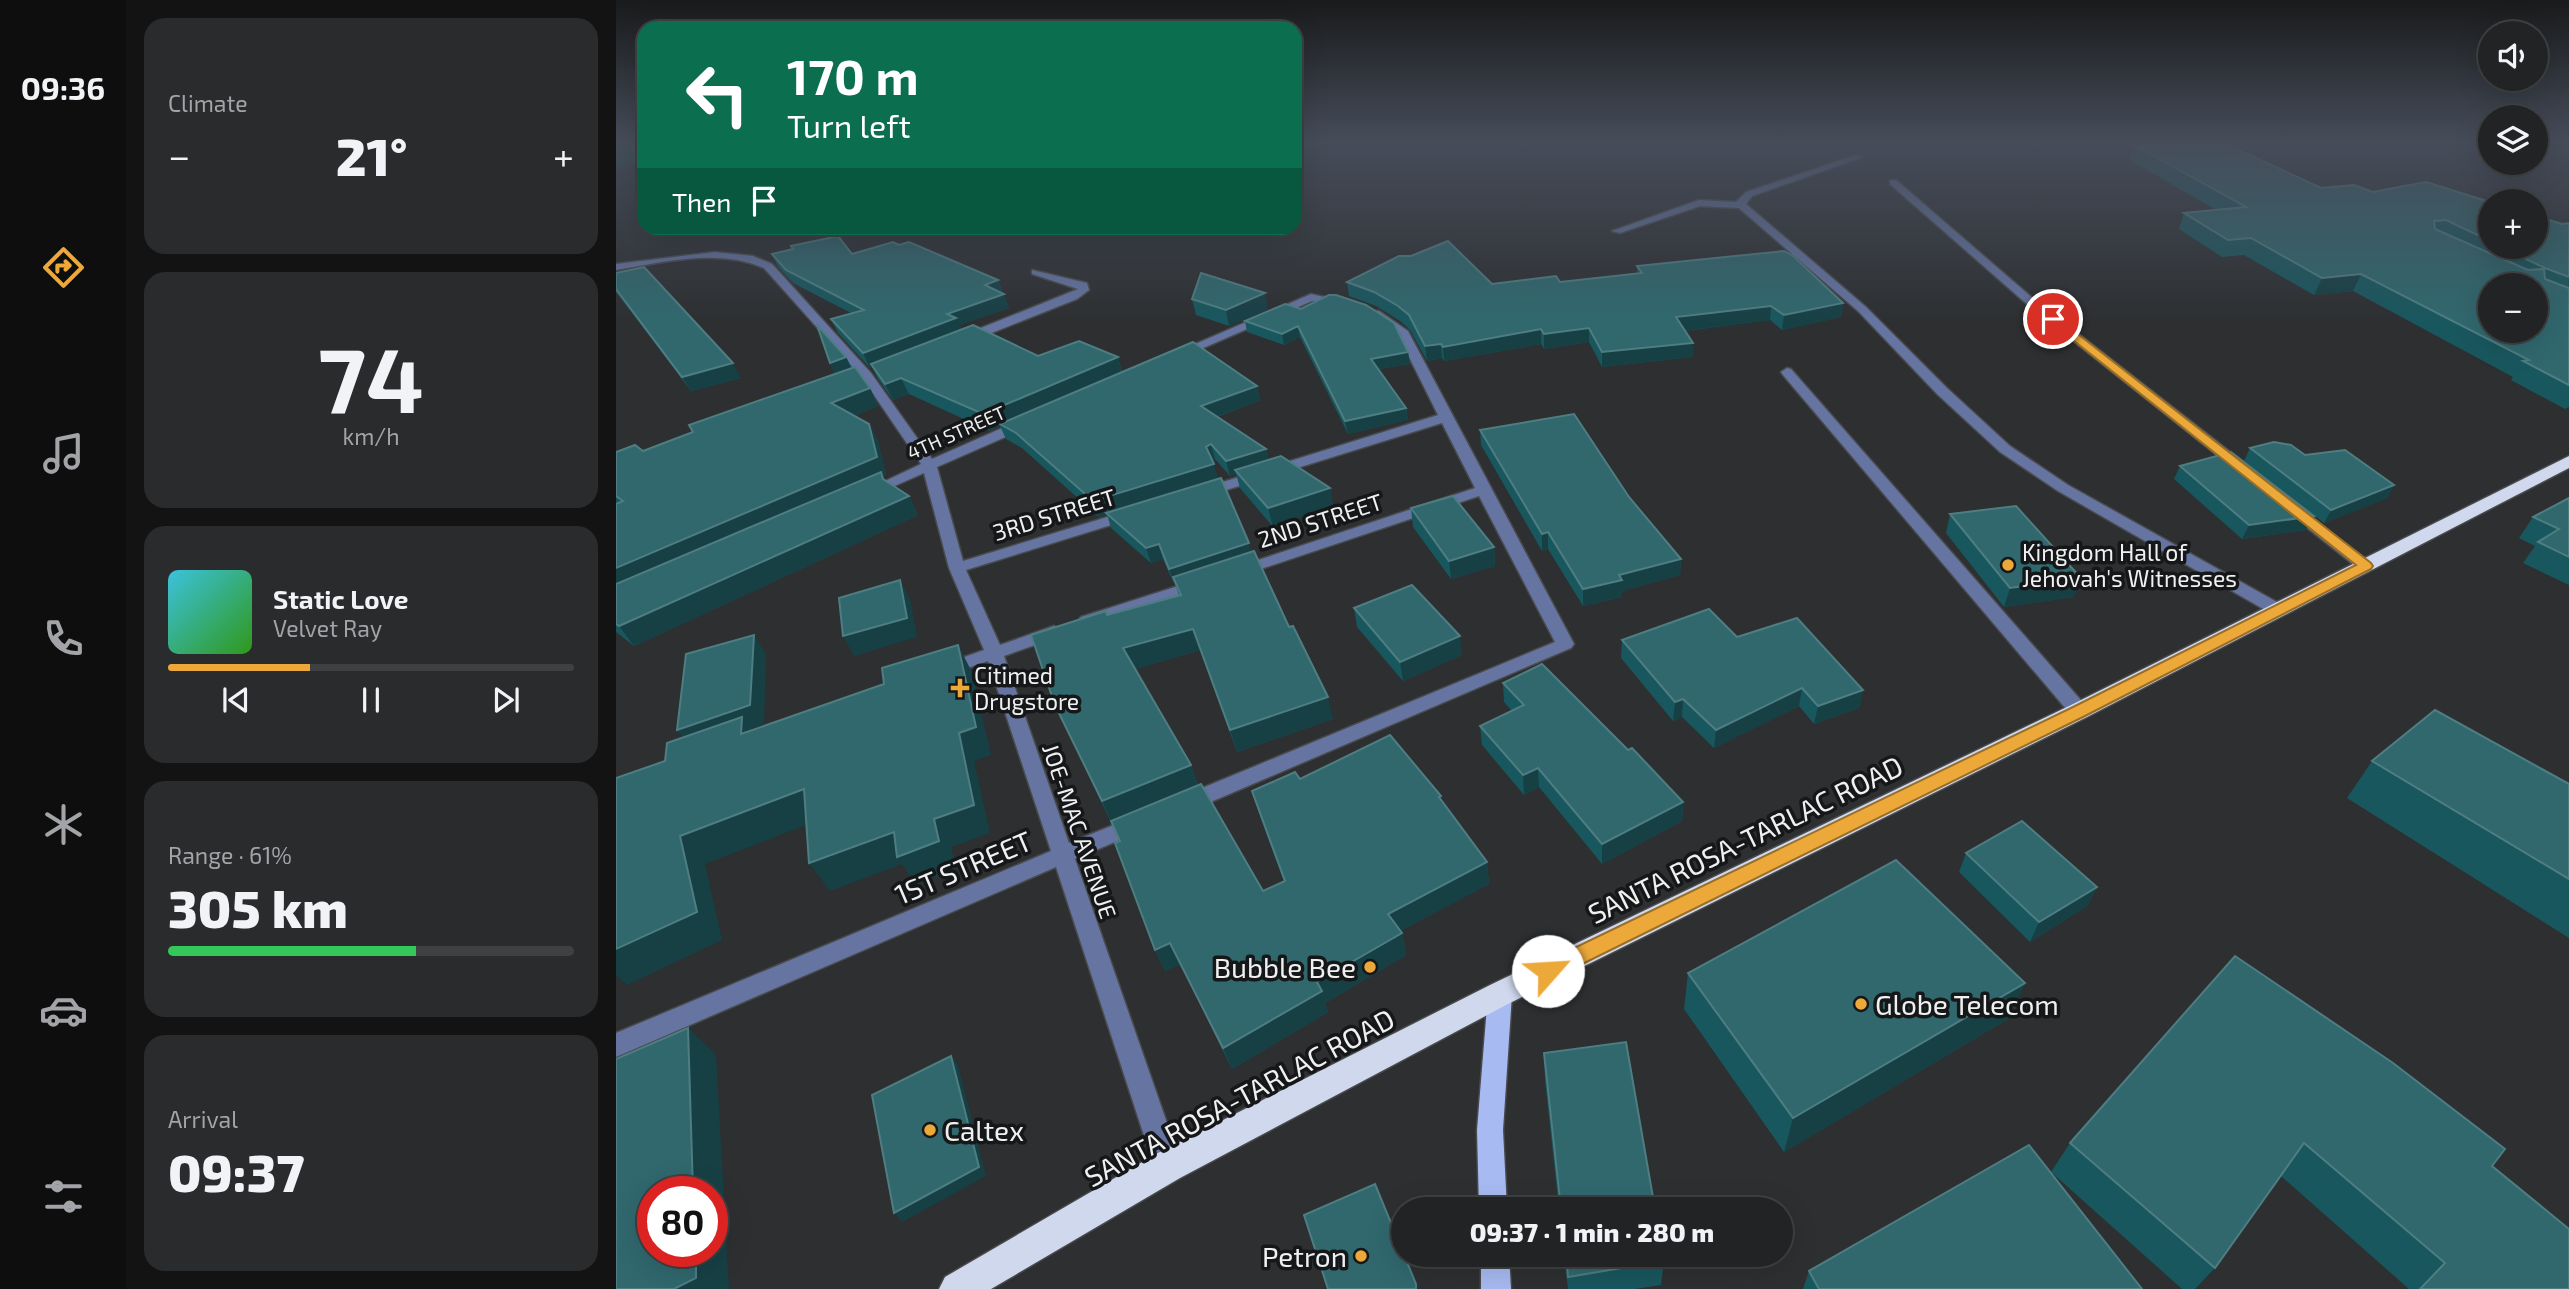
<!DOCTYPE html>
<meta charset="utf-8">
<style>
body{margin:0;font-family:"Exo 2",sans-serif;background:#2a2b2d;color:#f1f3f6;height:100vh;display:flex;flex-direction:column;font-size:26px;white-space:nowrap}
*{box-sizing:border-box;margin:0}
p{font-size:23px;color:#a2a4a7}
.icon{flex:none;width:38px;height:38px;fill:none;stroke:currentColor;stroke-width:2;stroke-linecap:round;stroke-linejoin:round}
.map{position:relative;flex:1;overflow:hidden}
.details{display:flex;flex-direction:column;gap:18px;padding:18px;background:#131314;width:490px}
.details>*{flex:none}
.guide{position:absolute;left:21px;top:21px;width:665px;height:214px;border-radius:21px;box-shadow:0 7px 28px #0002,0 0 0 2px #3f4042;background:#0b6e4f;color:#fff;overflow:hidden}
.fabs{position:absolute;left:1862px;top:21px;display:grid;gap:14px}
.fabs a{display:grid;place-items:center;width:70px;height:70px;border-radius:50%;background:#222325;box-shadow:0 7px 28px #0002,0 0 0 2px #3f4042;font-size:35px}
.speed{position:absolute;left:21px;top:1176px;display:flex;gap:14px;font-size:35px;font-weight:700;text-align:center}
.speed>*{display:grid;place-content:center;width:91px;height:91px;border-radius:50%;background:#222325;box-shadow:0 7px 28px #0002,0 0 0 2px #3f4042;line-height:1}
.speed .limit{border:10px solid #d22;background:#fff;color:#111}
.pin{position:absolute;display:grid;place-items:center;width:60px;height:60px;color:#fff;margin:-30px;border:4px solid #fff;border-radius:50%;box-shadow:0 2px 7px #0007}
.me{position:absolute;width:77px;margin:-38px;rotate:64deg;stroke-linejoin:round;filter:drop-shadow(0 0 5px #0008)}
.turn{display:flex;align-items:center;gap:24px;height:147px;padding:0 35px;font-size:32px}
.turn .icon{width:91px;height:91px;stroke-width:2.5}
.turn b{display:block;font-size:49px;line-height:60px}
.then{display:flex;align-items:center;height:66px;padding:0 35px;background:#0003;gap:14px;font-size:26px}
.big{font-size:52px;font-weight:800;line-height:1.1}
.details .card{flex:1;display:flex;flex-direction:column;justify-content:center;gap:10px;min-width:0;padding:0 24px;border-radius:21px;background:#2a2b2d}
.details .dial{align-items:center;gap:0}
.dial b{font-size:91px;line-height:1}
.song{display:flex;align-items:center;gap:21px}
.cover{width:84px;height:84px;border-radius:10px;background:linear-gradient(135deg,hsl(190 70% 55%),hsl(110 70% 35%))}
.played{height:7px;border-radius:4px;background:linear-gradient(90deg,#eca93a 35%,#3f4042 35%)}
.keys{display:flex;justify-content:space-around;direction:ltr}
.heat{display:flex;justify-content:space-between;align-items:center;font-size:38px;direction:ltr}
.charge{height:10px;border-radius:5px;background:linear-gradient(90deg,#34c759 61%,#3f4042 0)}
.trip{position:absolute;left:775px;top:1197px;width:402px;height:70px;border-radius:35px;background:#222325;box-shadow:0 7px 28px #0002,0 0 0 2px #3f4042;font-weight:800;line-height:70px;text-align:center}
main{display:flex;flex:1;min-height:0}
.menu{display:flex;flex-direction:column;width:126px;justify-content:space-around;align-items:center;background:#0e0e0f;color:#a2a4a7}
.menu .icon{width:49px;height:49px}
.menu .active{color:#eca93a}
.menu b{font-size:32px;color:#f1f3f6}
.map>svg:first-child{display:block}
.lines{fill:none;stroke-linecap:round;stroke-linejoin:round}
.river{fill:#164d3f;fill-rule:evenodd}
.minor-casing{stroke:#484a4c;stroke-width:3}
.major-casing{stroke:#484a4c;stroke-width:3}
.highway-casing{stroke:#484a4c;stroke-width:3}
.minor{fill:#6574a1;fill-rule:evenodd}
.major{fill:#a8baf2;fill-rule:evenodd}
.highway{fill:#d0d8ee;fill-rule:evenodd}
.wall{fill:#19575e}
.shaded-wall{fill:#174045}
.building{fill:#30686e;stroke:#4e7d82;stroke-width:2;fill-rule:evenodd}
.route{fill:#eca93a;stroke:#996e26;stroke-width:2}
.poi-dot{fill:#eca93a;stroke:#161718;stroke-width:2.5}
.labels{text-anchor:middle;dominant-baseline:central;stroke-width:7;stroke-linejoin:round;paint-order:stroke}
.far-street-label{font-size:19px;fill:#eef0f1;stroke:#161718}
.street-label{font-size:23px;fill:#eef0f1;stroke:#161718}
.poi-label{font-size:23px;fill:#eef0f1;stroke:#161718;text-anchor:start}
.near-street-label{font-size:28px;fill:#eef0f1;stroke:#161718}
.near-poi-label{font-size:28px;fill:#eef0f1;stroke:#161718;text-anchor:end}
</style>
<main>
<nav class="menu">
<b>09:36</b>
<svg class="icon active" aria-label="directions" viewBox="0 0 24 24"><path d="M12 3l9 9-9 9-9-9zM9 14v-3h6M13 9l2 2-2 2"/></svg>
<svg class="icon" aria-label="music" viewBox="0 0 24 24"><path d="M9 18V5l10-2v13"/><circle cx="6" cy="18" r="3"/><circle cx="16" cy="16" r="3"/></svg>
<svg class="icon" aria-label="phone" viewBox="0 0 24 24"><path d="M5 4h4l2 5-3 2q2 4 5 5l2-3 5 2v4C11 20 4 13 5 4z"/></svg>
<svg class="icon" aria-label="climate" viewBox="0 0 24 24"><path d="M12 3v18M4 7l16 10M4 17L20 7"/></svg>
<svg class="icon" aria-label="car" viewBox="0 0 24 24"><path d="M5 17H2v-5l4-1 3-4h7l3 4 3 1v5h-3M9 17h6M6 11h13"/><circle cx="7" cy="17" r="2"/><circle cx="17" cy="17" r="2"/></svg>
<svg class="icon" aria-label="filters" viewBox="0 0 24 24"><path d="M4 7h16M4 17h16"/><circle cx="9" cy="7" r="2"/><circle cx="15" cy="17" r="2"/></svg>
</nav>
<section class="details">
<div class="card"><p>Climate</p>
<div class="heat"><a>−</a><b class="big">21°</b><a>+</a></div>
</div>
<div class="card dial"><b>74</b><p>km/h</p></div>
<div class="card">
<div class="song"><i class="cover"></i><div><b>Static Love</b><p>Velvet Ray</p></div></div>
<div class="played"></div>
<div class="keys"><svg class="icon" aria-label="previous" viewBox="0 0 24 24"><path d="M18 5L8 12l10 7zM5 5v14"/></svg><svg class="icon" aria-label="pause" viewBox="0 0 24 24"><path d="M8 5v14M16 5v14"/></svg><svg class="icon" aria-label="next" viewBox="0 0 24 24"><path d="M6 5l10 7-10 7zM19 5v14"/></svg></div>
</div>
<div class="card"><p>Range · 61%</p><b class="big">305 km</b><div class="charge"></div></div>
<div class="card"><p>Arrival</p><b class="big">09:37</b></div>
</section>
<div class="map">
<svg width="1953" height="1289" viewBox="0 0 1953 1289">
<rect width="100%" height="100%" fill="#2d2f31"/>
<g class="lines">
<path class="river" d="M28,142V162L0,166V146Z"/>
<g class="minor-casing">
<g id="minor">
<path d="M1240,155L1247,157L1136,196L1130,204L1250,307L1331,388L1394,446L1452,485L1668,606L1670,610L1668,614H1656L1442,491L1384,452L1321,394L1242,311L1123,208L1084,206L1004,233L996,231L1083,200L1120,202L1130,192Z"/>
<path d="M1274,180H1280L1420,301L1631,465V471H1621L1412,305L1274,184Z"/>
<path d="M99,252L137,256L156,264L255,373L316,459L402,421H412V427L321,467L347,561L511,511H521L524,514L521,517L350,570L384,645L438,626L447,632L444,636L388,656L453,843L520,816L527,818L530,824L527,830L459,859L566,1166L562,1176L552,1180L542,1176L538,1166L440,867L0,1057V1033L435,851L372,661L329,676L320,670L323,666L368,650L333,568L308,473L258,495H248L246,492L305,464L247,379L148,268C102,248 48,262 0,270V264Z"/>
<path d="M416,270L471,283L473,290L461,299L353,342H345V336L462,289L416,274Z"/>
<path d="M695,294L736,303L730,306L696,301L564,358L554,355Z"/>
<path d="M755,311H763L792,331L958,644L955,648L576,810L569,812L562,810L559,804L562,798L939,642L863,496L627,575L621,577L613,572L615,569L859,488L826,423L591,496L586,497L579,493L581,490L822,415L781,333L755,315Z"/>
<path d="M1171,368L1175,369L1470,706L1472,711L1470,716H1456L1167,375L1165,372Z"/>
<path d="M1675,504L1755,563L1757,566L1755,569H1743L1670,511L1668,508Z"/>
<path d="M584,579L592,584L590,588L471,626L462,621L465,617Z"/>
</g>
</g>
<g class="major-casing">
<g id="major">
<path d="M884,983L892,986L896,994L887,1130L891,1209H863L861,1130L872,994L876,986Z"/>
<path d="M865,1255H893L895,1289H865Z"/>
</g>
</g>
<g class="highway-casing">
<path id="highway" d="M1953,456V468L1471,717L894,1003L564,1178L375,1289H323L329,1277L540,1154L874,985L1455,705Z"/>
</g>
<use href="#minor" class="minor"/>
<use href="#major" class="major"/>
<use href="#highway" class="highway"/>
</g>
<g class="wall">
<path d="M1518,145L1705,188L1874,202V247H1920L1946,224L1953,223V407L1949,409L1895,380L1897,377L1737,291L1698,295L1628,255L1606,257L1563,229L1568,213L1600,210L1514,160Z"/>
<path d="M283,245L382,280L393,308L343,325L345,329L422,356L502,357L506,372L641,386L644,400L601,417L650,449L653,460L714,488L717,506L657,527L624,488L620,474L614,476L599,459L596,461L602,479L635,552L717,719L621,752L584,650L519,669L575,765L582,785L647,891L668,882L643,813L636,791L684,779L826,801L871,862L873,884L784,931L786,933L790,955L709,1003L712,1012L616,1069L564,964L549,971L539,950L504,841L439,705L491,615L563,595L559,583L558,584L547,559L535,563L495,528L491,514L483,517L406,448L390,439L384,426L374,431L293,394L277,400L262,379L256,367L254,368L222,333L215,319L235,313L177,283L162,267L156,254H236Z"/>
<path d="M1021,266L1227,303L1225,317L1166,330L1154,320L1069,331L1077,357L986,367L973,342L928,349L925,344L828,361L826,358L811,361L794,330L784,321L760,306L733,296L731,282L876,284L944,282L1021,274Z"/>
<path d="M0,273L125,378L75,391L0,292Z"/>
<path d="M576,299L652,309L613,326L580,315Z"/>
<path d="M669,304L792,352L794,364L763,369L790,408L792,420L732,434L684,337L668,345L631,332L629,321Z"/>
<path d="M230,357L236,368L254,388L262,406L238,416L253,424L262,442L270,475L267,477L269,481L293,496L302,515L18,646L0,632V452L27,451L77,432L219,374L214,363Z"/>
<path d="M864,430L1013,497L1065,559L1064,575L1006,591V597L967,606L932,549L926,551L865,445Z"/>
<path d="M1634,448L1689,455L1778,485L1771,498L1708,523L1628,461Z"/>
<path d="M1564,466L1698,516L1690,530L1626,539L1558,479Z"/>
<path d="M1953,498V585L1907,563L1919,546L1903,538L1917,517Z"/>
<path d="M795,508L878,547L879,566L835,579L797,527Z"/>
<path d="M1334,514L1458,597L1388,607L1330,533Z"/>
<path d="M738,608L846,655L787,681L741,627Z"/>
<path d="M1121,637L1247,690L1243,708L1198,724L1183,706L1098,748L1066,717L1057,721L1005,658L1006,640Z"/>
<path d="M887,683L1012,750L1067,802L1066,821L986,864L923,787L908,795L866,745L864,726L896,711L888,702Z"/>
<path d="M1756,761L1953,784V938L1731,798Z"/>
<path d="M1350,853L1481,887L1471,906L1414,942L1343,872Z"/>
<path d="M1619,956L1876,1166L1953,1289H1793L1665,1176L1599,1268L1579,1289H1566L1435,1172L1454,1143Z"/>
<path d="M1072,973L1409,983L1392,1019L1168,1152L1068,1009Z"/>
<path d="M928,1053L1039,1209H943L929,1080Z"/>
<path d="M948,1255H1046L1048,1261L1045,1285L1019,1289H952Z"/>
<path d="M1193,1271L1526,1289H1187Z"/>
</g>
<g class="shaded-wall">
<path d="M1745,274L1737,291L1698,295L1706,278Z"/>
<path d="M382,280L387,294L369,285Z"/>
<path d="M649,293L652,309L613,326L610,310Z"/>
<path d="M388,294L393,308L343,325L346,332L255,364L256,367L254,368L247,353L331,314Z"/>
<path d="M1227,303L1225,317L1166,330L1168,315Z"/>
<path d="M1155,306L1154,320L1059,332L1060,317Z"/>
<path d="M682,326L684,337L668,345L666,334Z"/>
<path d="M973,328V342L928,349V334Z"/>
<path d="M925,329V344L828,361L827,347Z"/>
<path d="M1077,343V357L986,367V352Z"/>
<path d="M825,344L826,358L811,361L809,346Z"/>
<path d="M792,352L794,364L757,370L755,359Z"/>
<path d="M230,357L238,374L222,380L214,363Z"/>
<path d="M502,357L506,373L384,424V426L374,431L367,414Z"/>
<path d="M117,363L125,378L75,391L66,377Z"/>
<path d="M285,378L293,394L277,400L269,384Z"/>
<path d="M641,386L644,400L589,421L585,406Z"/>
<path d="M254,388L262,406L225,421L215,403Z"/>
<path d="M790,408L792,420L732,434L729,421Z"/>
<path d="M253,424L262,442L270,475L267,477L274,491L0,594V568Z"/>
<path d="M595,444L599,459L594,463L590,447Z"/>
<path d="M650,449L654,464L619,470L620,474L614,476L610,461Z"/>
<path d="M598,464L602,480L483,517L477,501Z"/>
<path d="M1778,485L1771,498L1708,523L1715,510Z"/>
<path d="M714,488L717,506L657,527L652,508Z"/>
<path d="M293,496L302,515L18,646L3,626Z"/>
<path d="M1698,516L1690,530L1626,539L1633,525Z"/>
<path d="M932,532V549L926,551V534Z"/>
<path d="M633,543L636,558L557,577L559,583L558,584L553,569Z"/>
<path d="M543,544L547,559L535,563L530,548Z"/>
<path d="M878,547L879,566L835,579L833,561Z"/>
<path d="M1065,559L1064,575L1006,591V597L967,606V589L1003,575Z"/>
<path d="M1465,578L1458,597L1388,607L1394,588Z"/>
<path d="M284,580L294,599L301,637L238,656L227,636Z"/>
<path d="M577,629L584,650L515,670L507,648Z"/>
<path d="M138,635L150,654L148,724L135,729L147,745L76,749L61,730Z"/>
<path d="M844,636L846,655L787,681L784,662Z"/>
<path d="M342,645L356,672L375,755L358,761L374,833L335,847L340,869L300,885L286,864L214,891L193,863L278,832L318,819L343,733Z"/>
<path d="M1186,688L1183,706L1098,748L1100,730Z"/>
<path d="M1247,690L1243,708L1198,724L1202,706Z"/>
<path d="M712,697L717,719L621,752L614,730Z"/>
<path d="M1067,699L1066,717L1057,721L1059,702Z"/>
<path d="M575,765L583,788L496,824L486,801Z"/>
<path d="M922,768L923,787L908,795L907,775Z"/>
<path d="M188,789L208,818L89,864L106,940L11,985L0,975V949L64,836Z"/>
<path d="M1067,802L1066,821L986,864V844Z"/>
<path d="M871,862L873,884L777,935L772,914Z"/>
<path d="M1481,887L1471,906L1414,942L1423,922Z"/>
<path d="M786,933L790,955L709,1003L712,1012L616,1069L607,1048L701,982Z"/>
<path d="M554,943L564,964L549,971L539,950Z"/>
<path d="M1409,983L1392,1019L1168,1152L1177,1118Z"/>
<path d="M72,1028L100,1055L113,1289H58L80,1251H96V1192H77Z"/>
<path d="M335,1056L342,1065L370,1176L286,1222L278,1213Z"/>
</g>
<g class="building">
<path d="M1563,142H1606L1705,188L1738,185L1757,192L1810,182L1874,202V241L1830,220L1818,221L1819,229L1912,270L1928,269L1929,279L1953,288V385L1907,361L1913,360L1745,274L1706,278L1635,238L1612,240L1568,213L1630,207L1518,145ZM1874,285H1920V331H1874Z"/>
<path d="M1920,216L1946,224L1953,223V277L1929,268L1885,247H1920Z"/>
<path d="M222,236L236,254L277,242L283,245L293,242L382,280L369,285L388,294L331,314L340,318L247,353L215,319L248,310L170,270L156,254L177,249L175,246Z"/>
<path d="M832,241L876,284L940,276L944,282L1026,273L1021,266L1168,251L1176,255L1227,303L1168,315L1155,306L1060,317L1077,343L986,352L973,328L928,334L925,329L827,347L825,344L809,346L793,315L782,306L758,292L731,282L783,256H795Z"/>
<path d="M28,267L117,363L66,377L0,289V273Z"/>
<path d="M585,273L649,293L610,310L576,299Z"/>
<path d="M713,295H720L750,305L778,323L792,352L755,359L790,408L729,421L682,326L666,334L629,321L669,304L685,309Z"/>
<path d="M201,325L230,357L214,363Z"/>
<path d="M357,325L422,356L463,341L502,357L367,414L285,378L269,384L255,364Z"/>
<path d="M577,342L641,386L585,406L650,449L610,461L595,444L590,447L598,464L477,501L400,433L384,424Z"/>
<path d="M239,367L254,388L215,403L253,424L261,457L0,568V504L7,501L0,496V452L19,445L27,451L77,432L73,425Z"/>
<path d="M958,414L1013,497L1065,559L1003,575L1006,580L967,589L932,532L926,534L864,430Z"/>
<path d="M1658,442L1675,445L1689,455L1729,450L1778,485L1715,510L1634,448Z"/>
<path d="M1615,452L1698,516L1633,525L1564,466Z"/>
<path d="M665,456L714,488L652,508L619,470Z"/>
<path d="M265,472L267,479L293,496L3,626L0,624V584Z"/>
<path d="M605,478L633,543L553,569L543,544L530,548L490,513Z"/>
<path d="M837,496L878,547L833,561L795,508Z"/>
<path d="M1953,498V557L1922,542L1943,529L1917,517Z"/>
<path d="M1400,506L1465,578L1394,588L1334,514Z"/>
<path d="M638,551L673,627L677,626L712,697L614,730L577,629L507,648L575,765L486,801L439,705L415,635L490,611L491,615L565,595L557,577Z"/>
<path d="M284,580L291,618L227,636L223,598Z"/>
<path d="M796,585L844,636L784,662L738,608Z"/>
<path d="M1093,609L1121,637L1181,618L1247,690L1202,706L1186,688L1100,730L1067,699L1059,702L1006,640Z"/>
<path d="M138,635L134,705L61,730L70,654Z"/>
<path d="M342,645L360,727L343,733L358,805L318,819L323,841L281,857L278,832L193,863L188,789L64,836L81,912L0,949V778L49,761L51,743L126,717L125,734L268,684L266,668Z"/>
<path d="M926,664L1012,750L1016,748L1067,802L986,844L922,768L907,775L864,726L908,705L887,683Z"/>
<path d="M1819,710L1953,784V879L1756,761Z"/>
<path d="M774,735L825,796L823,797L871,862L772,914L786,933L701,982L706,991L607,1048L554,943L539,950L499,843L504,841L495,821L585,784L647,891L669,881L636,791L679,772L684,779Z"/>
<path d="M1406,821L1481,887L1423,922L1350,853Z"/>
<path d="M1280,860L1409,983L1177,1118L1072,973Z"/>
<path d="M1619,956L1777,1063L1889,1149L1876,1166L1953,1229V1289H1804L1829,1263L1688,1143L1599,1268L1454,1143Z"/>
<path d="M72,1028L77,1192H37V1251H80V1278L58,1289H0V1059Z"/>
<path d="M1010,1042L1039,1209H945L928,1053Z"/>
<path d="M335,1056L363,1167L278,1213L256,1095Z"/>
<path d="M1413,1145L1526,1289H1203L1193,1271Z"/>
<path d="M759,1184L800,1284V1289H712L688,1215Z"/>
<path d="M950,1255H1046L1048,1261L952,1277Z"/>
</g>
<linearGradient id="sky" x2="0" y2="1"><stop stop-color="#191a1b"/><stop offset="0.44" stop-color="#464d5a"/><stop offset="1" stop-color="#464d5a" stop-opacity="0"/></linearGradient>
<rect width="1953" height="322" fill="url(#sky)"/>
<path class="route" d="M1433,317H1440L1755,563L1757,566L1755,569L1469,716L940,977L932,980L925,977L922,971L925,964L1457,707L1740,565L1433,321Z"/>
<g class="poi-dot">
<circle cx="1392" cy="565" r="7"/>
<path d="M340.5 677.5h7v7h7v7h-7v7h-7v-7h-7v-7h7z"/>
<circle cx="754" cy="967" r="7"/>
<circle cx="1245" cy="1004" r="7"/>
<circle cx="314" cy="1130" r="7"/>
<circle cx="745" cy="1256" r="7"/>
</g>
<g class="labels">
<g class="far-street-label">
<text transform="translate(340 432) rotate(-24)">4TH STREET</text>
</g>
<g class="street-label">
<text transform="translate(438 514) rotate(-17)">3RD STREET</text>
<text transform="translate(704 520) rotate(-18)">2ND STREET</text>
<text transform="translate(464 831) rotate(71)">JOE-MAC AVENUE</text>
</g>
<g class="poi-label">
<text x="1406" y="552">Kingdom Hall of<tspan x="1406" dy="26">Jehovah's Witnesses</tspan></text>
<text x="358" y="675">Citimed<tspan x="358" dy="26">Drugstore</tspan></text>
</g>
<g class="near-street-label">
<text transform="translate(1129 839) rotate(-26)">SANTA ROSA-TARLAC ROAD</text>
<text transform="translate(347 867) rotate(-23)">1ST STREET</text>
<text transform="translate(623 1097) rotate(-28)">SANTA ROSA-TARLAC ROAD</text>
</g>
<g class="near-poi-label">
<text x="740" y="967">Bubble Bee</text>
<text x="1259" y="1004" text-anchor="start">Globe Telecom</text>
<text x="328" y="1130" text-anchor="start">Caltex</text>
<text x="731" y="1256">Petron</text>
</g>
</g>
</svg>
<div class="fabs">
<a><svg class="icon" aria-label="sound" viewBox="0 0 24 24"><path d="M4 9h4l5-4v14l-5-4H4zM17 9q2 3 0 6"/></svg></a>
<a><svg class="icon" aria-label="layers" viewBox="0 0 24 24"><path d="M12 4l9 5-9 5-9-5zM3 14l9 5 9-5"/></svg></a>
<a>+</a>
<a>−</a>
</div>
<div class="speed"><div class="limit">80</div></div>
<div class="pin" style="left:1437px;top:319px;background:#d93025"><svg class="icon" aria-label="arrive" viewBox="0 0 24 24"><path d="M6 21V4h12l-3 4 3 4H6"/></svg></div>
<svg class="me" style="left:932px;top:971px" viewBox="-20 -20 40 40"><circle r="19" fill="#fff"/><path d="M0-13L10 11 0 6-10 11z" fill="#eca93a"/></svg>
<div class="trip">09:37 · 1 min · 280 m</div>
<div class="guide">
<div class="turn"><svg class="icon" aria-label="left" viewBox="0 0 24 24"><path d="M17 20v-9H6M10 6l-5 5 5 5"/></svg><div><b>170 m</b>Turn left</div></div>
<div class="then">Then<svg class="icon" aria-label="arrive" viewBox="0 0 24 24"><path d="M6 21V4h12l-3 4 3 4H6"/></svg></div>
</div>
</div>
</main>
